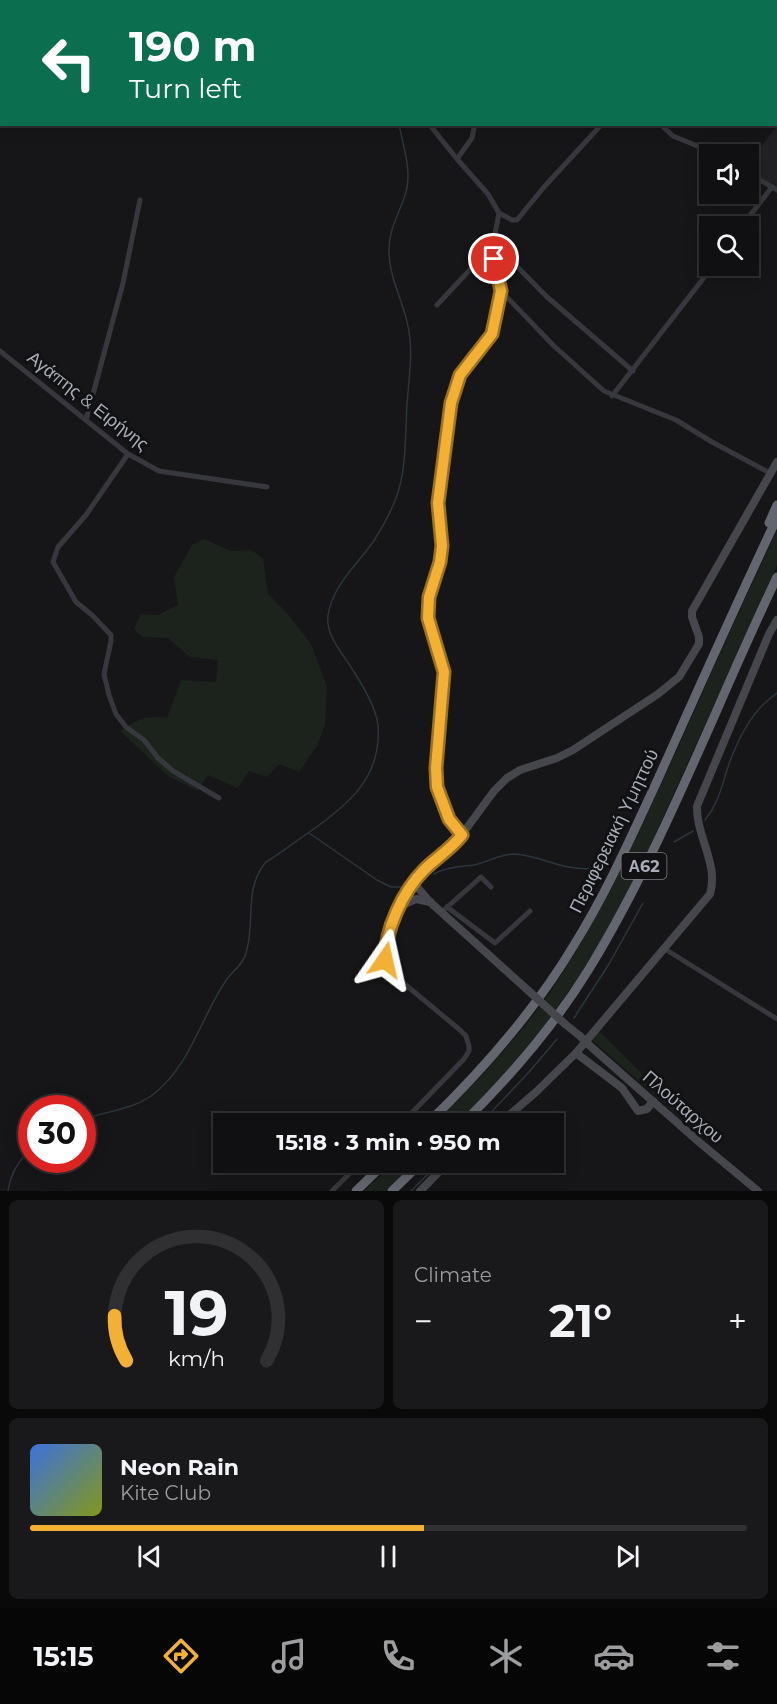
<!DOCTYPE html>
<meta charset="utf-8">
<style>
body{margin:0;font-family:Montserrat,sans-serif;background:#19191b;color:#f1f3f6;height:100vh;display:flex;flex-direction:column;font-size:22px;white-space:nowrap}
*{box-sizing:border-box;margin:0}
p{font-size:20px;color:#9c9d9f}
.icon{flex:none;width:33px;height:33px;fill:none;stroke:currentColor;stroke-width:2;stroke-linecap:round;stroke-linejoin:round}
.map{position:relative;height:1191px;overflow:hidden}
.side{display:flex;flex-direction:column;gap:9px;padding:9px;background:#09090a;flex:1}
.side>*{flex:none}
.banner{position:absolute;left:0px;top:0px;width:777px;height:126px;box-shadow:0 3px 15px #0003,0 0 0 2px #303032;background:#0b6e4f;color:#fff;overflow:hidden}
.fabs{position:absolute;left:699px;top:144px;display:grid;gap:12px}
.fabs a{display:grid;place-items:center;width:60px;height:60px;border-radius:0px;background:#101012;box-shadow:0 3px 15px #0003,0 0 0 2px #303032;font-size:30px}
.speed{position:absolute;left:18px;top:1095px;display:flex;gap:12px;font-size:30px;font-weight:700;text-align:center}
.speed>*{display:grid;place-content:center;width:78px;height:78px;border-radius:50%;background:#101012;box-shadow:0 3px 15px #0003,0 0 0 2px #303032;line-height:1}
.speed .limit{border:9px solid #d22;background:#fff;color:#111}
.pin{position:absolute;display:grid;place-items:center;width:51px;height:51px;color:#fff;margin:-26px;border:3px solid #fff;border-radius:50%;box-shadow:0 2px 6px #0007}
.me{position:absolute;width:66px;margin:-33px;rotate:11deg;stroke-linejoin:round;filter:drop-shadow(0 0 4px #0008)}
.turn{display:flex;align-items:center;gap:21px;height:126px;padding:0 30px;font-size:27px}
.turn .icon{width:78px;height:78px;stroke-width:2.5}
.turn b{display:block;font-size:42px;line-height:51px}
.big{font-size:45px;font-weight:700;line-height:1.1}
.side .card{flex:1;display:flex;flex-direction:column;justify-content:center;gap:9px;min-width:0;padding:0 21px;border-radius:9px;background:#19191b}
.side .dial{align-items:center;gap:0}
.dial svg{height:156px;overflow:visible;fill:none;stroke:#303032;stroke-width:7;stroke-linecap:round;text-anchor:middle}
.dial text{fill:#f1f3f6;stroke:none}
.song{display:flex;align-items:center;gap:18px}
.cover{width:72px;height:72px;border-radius:9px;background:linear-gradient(135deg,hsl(220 70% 55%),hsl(70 70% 35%))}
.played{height:6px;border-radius:3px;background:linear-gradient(90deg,#f2b134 55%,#303032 55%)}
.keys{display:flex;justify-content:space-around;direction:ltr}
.heat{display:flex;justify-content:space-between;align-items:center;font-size:33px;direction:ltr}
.side .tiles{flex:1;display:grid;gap:9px;grid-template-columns:1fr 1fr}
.card:last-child{grid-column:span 2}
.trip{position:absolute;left:213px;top:1113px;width:351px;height:60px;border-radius:0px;background:#101012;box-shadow:0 3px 15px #0003,0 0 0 2px #303032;font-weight:700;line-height:60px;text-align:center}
.dock{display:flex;height:96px;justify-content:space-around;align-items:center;background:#060607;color:#9c9d9f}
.dock .icon{width:42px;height:42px}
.dock .on{color:#f2b134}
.dock b{font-size:27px;color:#f1f3f6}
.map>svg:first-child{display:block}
.built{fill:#222225}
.green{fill:#1c231d}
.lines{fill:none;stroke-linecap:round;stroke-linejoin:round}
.stream{stroke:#2c353c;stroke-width:1.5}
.street{stroke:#37383d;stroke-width:5}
.secondary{stroke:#45474d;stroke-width:8}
.highway{stroke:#63666e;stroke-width:9}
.secondary-bridge{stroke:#45474d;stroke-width:8}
.route-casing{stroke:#9d7322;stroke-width:15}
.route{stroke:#f2b134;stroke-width:10}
.labels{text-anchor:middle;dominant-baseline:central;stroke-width:6;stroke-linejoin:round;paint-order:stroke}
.shield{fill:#111113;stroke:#7b7e86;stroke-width:1.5}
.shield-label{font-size:16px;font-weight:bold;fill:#a8adb8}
.street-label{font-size:18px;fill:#a8adb8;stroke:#111113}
</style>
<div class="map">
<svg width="777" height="1191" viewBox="0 0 777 1191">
<rect width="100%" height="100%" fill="#161618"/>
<path class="built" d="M777,126V187L749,171L748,163Z"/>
<g class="green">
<path d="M777,531V565L651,844L620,908L584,969L542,1029L496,1083L457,1123L434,1124C477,1082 517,1040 551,991C593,929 625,863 656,795C697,707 735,618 777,531Z"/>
<path d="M204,539L231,551L251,550L263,558L268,594L288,614L311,644L327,687L325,724L317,746L299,772L279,764L267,777L249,771L238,788L208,775L197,791L168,776L120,731C138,719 145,715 167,718L181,680L216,682L218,660L190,657L168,638L143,637L134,629L141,614L158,615L178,605L174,577L192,545Z"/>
<path d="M598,1030L642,1074L707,1133L704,1138L591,1039Z"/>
<path d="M394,1163H416L386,1191H364Z"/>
</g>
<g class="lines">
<g class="stream">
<path d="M342,0L344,2"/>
<path d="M705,820C722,799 722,780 732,756C741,733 756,707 777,693"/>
<path d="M309,833L377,880L391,887H404"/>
<path d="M674,842L693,831"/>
<path d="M434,874C446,867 460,867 474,865C488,862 500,854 514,854C545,856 562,872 596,868"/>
<path d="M574,1018L609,964L643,903"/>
<path d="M82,1120C105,1111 131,1110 151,1096C188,1070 201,1018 225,982C231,971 243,966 246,953C256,921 243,889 266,862C282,852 296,841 311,831C349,804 382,777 378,725C376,708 363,686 354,672C344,655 325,636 328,615C333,585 356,566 373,542C382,528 390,514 396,498C407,469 405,435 407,404C409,377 414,348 407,322C402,299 389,276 389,252C388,229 400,213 406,192C412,170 403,146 399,124"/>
<path d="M480,1124L529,1072L557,1039"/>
<path d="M8,1191C11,1173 18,1161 32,1148"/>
<path d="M411,1191L440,1162"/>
</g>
<g class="street">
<path d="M206,0L207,2"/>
<path d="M476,0V2"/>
<path d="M549,0L551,2"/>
<path d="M693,0V2"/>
<path d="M161,2V0"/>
<path d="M172,2V0"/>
<path d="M584,2L586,0"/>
<path d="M159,124H162"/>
<path d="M429,124L457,159"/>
<path d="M660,124L673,136L717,154"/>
<path d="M748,173L777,190"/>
<path d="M499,213L512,220H517L544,187L602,124"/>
<path d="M742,226L772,187"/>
<path d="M501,291L554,346L604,391L676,420L712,442L770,473"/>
<path d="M437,305L493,245L497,246L546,296L633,371"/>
<path d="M0,351L128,454L159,471L267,487"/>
<path d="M612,396L713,266"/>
<path d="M86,420L123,283L140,200"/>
<path d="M128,454L86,515L58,547L53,562L76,602L92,615L111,635V641L104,674L109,695L116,714L126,727L144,740L158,758L173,771L219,798"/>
<path d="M463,835L449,819L437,787L436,768L444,672L428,618L429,597L440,563L442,546L439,503L451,403L460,375L489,339L495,327L501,291L494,259L493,245L499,213L488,194L457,159L472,138L475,124"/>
<path d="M447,907L495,943L530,911"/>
<path d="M445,909L481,877L491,887"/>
<path d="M665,949L777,1019"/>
<path d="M401,1124L464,1059L469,1051V1046L466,1036L460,1030L395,976L385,960C385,935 397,906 410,885"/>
<path d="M332,1191L361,1162"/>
</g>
<g class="secondary">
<path d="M410,885L426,868L455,844L494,791L507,778L520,770L557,758L573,750L658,694L679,677L699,644V637L692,617V611L777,462"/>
<path d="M410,885L418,888L430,902L531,993"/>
<path d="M399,907L416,899L430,902"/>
<path d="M565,1024L580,1036"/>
<path d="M589,1045L699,1142L758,1191"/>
<path d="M576,1053L622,1088L638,1111L647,1109L653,1101"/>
<path d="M499,1124L536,1092L576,1053L710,894C719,864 696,836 697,806L769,634L777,620"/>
<path d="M420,1191L449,1162"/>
</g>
<g class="highway">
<path d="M769,523L777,505"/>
<path d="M427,1124C483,1070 534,1012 574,945C607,892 632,835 658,779C697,692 736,604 777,518"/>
<path d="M462,1124C510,1077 554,1026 589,969C664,846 715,707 777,577"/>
<path d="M356,1191L386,1162"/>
<path d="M392,1191L422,1162"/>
</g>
<g class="secondary-bridge">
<path d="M531,993L565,1024"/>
<path d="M580,1036L589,1045"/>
</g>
</g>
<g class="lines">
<g class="route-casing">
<path id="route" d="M385,960C385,930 403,891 424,870C436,858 451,849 462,835L449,819L437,787L436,768L444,672L428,618L429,597L440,562L442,546L438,503L451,403L460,375L492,334L501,291L494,259"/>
</g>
<use href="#route" class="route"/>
</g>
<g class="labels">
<rect class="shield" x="621.5" y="853" width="45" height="26" rx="4.5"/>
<g class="shield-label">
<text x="644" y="866">Α62</text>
</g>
<g class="street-label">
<text transform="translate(88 401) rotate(38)">Αγάπης &amp; Ειρήνης</text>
<text transform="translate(614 831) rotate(-64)">Περιφερειακή Υμηττού</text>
<text transform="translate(683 1107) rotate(41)">Πλούταρχου</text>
</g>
</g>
</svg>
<div class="fabs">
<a><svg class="icon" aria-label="sound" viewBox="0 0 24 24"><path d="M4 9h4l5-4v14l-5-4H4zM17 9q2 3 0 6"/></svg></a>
<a><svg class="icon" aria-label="search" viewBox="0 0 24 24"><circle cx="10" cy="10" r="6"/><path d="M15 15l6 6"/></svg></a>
</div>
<div class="speed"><div class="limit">30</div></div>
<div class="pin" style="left:494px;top:259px;background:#d93025"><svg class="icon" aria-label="arrive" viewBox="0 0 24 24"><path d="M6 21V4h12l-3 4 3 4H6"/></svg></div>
<svg class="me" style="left:385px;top:960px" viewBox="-20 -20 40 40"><path d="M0-17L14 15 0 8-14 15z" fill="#f2b134" stroke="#fff" stroke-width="4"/></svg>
<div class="trip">15:18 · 3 min · 950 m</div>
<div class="banner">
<div class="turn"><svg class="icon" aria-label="left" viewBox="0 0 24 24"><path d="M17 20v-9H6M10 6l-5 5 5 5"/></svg><div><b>190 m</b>Turn left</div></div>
</div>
</div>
<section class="side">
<div class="tiles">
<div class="card dial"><svg viewBox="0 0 100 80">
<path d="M14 69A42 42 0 1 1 86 69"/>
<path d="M14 69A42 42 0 0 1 8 46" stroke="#f2b134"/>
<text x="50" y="56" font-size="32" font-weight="700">19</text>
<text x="50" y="72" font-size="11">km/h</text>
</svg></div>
<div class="card"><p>Climate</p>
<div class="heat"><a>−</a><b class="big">21°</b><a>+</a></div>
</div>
<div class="card">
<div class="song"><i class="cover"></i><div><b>Neon Rain</b><p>Kite Club</p></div></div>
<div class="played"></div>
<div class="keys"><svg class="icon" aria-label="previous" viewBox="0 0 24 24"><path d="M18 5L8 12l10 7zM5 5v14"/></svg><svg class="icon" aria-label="pause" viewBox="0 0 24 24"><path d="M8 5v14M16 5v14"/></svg><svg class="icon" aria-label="next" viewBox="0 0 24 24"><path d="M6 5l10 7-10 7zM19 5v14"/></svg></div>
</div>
</div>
</section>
<nav class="dock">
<b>15:15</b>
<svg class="icon on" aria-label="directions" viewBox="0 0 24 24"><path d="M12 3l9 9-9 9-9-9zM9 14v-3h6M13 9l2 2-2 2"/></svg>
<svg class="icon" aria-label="music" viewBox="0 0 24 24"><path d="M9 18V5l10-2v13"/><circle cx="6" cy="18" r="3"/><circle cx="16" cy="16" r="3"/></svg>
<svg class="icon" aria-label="phone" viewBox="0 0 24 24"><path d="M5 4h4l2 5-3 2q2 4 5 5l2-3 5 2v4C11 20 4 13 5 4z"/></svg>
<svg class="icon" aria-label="climate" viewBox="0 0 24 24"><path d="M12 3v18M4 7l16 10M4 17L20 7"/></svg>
<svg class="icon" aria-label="car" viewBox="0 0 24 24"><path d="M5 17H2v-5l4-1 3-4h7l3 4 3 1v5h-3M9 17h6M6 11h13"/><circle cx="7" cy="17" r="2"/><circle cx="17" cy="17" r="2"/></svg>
<svg class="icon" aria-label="filters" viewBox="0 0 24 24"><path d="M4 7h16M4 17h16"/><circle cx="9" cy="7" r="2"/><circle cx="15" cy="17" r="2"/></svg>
</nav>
